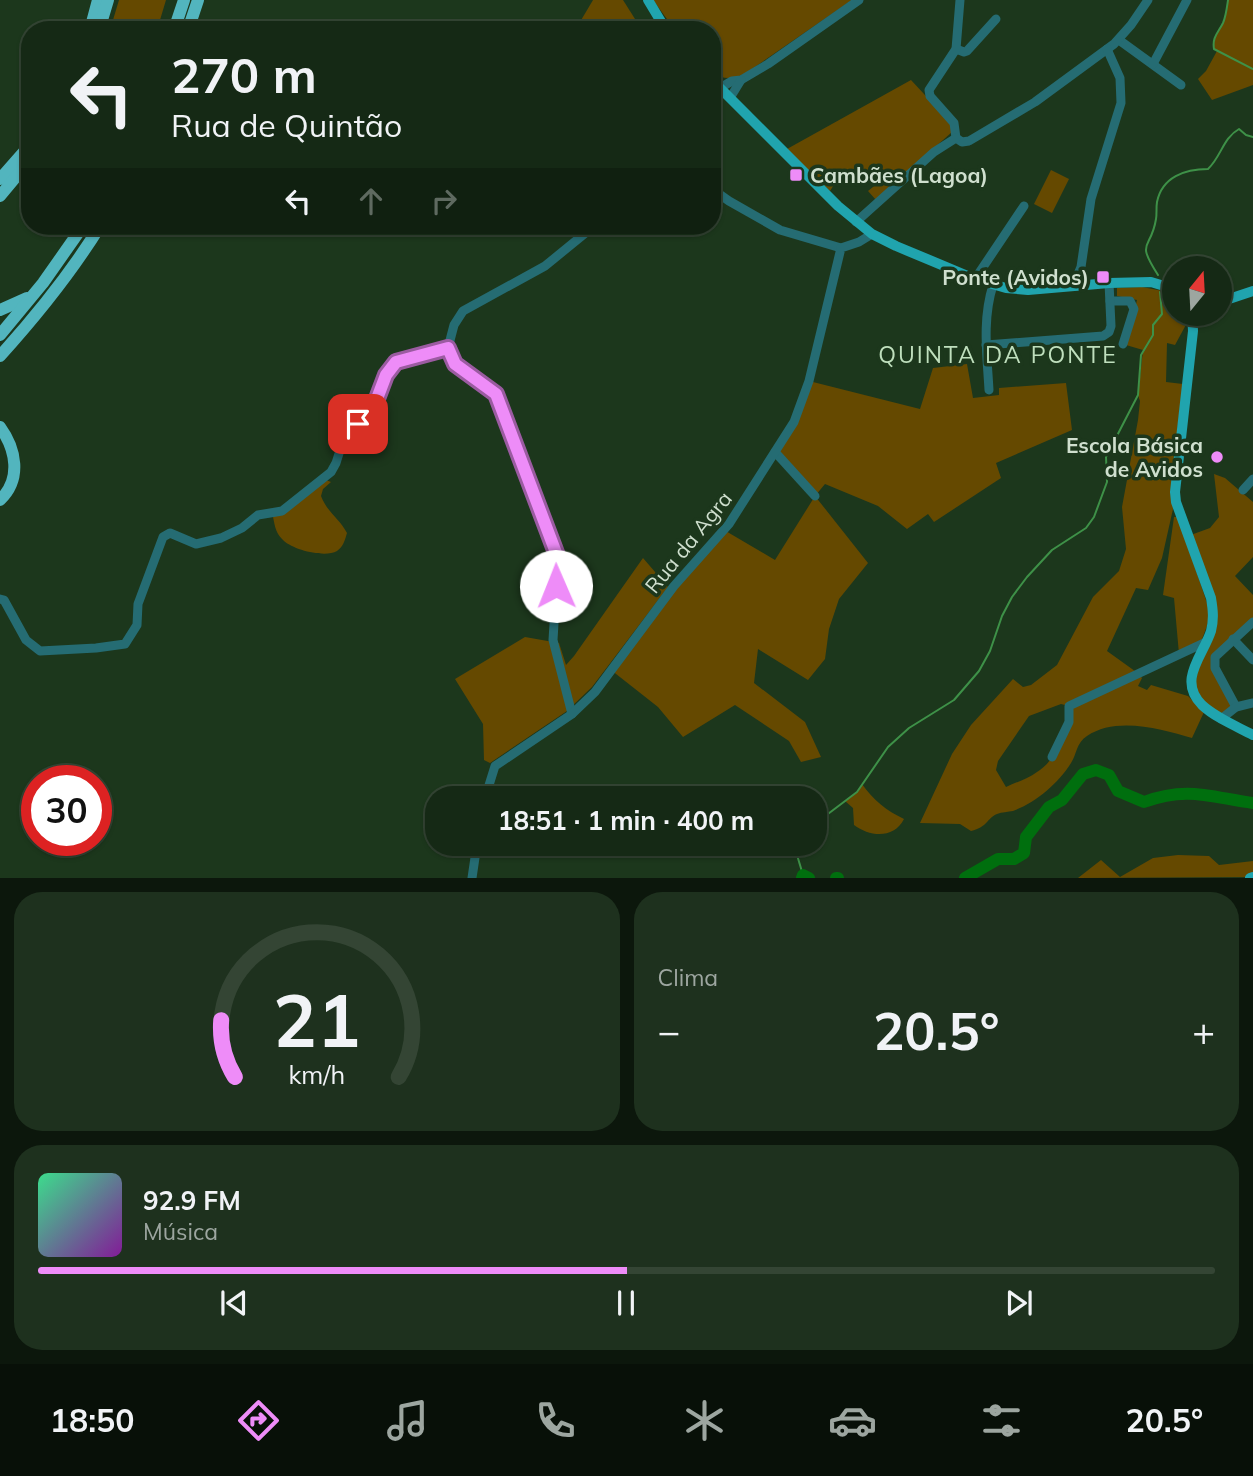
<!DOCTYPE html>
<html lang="pt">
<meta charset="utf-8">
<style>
body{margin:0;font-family:Mulish,sans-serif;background:#1e311e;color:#f1f3f6;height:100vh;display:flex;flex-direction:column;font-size:26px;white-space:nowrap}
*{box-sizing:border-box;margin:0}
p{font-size:23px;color:#9da6a0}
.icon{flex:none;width:38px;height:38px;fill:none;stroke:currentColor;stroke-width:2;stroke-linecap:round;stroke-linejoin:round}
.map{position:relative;height:878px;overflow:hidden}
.drawer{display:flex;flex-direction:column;gap:14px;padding:14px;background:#0c170c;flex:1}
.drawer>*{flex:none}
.top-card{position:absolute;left:21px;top:21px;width:700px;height:214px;border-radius:28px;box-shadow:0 2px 5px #0004,0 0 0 2px #344534;background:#152915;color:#f1f3f6;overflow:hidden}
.needle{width:46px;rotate:18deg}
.fabs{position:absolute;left:1162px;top:256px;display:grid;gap:14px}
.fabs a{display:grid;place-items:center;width:70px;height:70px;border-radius:50%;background:#152915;box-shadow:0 2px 5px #0004,0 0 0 2px #344534;font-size:35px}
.speed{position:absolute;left:21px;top:765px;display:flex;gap:14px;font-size:35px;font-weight:700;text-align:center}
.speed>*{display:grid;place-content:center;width:91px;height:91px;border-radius:50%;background:#152915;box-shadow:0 2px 5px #0004,0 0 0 2px #344534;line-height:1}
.speed .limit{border:10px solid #d22;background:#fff;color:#111}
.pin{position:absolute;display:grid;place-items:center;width:60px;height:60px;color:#fff;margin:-30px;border-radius:14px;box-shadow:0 4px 10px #0006}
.me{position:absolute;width:77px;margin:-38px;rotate:359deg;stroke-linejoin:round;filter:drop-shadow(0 0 5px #0008)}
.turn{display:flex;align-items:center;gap:24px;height:147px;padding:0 35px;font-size:32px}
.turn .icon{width:91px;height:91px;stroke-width:2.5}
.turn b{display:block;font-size:49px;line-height:60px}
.lanes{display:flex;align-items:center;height:66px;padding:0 35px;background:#0003;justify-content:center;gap:35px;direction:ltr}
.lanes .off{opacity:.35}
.big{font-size:52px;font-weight:700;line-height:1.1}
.drawer .tile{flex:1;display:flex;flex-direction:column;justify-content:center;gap:10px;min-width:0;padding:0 24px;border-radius:28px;background:#1e311e}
.drawer .dial{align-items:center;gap:0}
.dial svg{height:182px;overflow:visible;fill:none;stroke:#344534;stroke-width:7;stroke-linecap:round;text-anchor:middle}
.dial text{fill:#f1f3f6;stroke:none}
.song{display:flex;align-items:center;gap:21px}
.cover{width:84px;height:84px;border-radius:10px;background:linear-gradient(135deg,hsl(150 70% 55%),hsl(290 70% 35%))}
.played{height:7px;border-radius:4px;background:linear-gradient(90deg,#ee8cf8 50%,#344534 50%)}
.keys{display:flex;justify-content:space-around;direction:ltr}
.heat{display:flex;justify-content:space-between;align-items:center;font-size:38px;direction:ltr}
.drawer .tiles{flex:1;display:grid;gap:14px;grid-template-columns:1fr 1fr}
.tile:last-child{grid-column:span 2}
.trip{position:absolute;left:425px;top:786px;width:402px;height:70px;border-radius:28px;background:#152915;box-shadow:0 2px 5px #0004,0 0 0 2px #344534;font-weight:700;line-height:70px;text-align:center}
.tabs{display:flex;height:112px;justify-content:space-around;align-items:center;background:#081008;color:#9da6a0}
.tabs .icon{width:49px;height:49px}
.tabs .on{color:#ee8cf8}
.tabs b{font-size:32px;color:#f1f3f6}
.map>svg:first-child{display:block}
.green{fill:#654900;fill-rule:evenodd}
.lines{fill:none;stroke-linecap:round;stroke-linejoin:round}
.stream{stroke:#3e9148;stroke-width:2}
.river{stroke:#006f0e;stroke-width:12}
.minor{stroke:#256c73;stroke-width:9}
.major{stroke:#20a4ae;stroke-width:10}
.highway{stroke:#52b5be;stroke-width:12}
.route-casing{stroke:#9b5ba1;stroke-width:18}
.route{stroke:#ee8cf8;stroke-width:12}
.poi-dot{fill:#ee8cf8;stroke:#1c371c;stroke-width:2.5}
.labels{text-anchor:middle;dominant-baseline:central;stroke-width:7;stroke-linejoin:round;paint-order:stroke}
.poi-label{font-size:21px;font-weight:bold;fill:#cfdfce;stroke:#1c371c;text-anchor:end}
.street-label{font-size:21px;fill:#cfdfce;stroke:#1c371c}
.neighbourhood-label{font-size:23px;letter-spacing:2px;fill:#bfdfbd;stroke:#1c371c}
</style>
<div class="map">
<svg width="1253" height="878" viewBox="0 0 1253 878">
<rect width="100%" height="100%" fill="#1c371c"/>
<g class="green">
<path d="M119,0H166L157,30H110Z"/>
<path d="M593,0H623L642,30H579L577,27Z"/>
<path d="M653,0H852L749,71C737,79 725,81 712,73V30H675Z"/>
<path d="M1228,0H1253V85L1212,100L1198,79L1206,71L1217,51L1214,49C1212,37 1218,33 1223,23C1226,16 1227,7 1228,0Z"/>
<path d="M911,80L950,122L952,132L876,200L868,191L878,183L870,173L862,179L853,170C842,174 837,180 830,191L787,149Z"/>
<path d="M1051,170L1069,179L1052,213L1034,204Z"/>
<path d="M1142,287L1163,291L1173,297L1174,313H1185L1188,321L1175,345L1167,343L1166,382L1183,384L1172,472L1173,509L1162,558L1148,590L1136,588L1107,651L1139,674L1142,678L1138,686L1147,690L1151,685L1188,696L1204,712L1192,738C1162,729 1116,716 1087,736C1076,743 1077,754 1071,763C1058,784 1035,803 1013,811C1008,812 1002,812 997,814C987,818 988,827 971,831L960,824L920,823L952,754L971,725L1013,679L1023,687L1031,685L1057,665L1093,597L1119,571L1126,549L1122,507L1138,420L1140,401L1138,395L1143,350L1126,345L1137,300L1117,296V288ZM1061,704L1069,706C1063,730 1060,758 1037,772C1028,779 1016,782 1006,787L996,770L998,761L1029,716Z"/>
<path d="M967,364L973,398L999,395V388L1066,383L1072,430L996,463L1001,478L934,522L928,514L907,529L878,506L825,484L815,496L868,563L839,599L829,629L825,659L808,680L758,649L754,683L805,722L821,757L801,762L789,741L735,705L683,737L658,707L611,670L724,530L775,560L815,496L775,452L794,422L809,381L920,409L933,368Z"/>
<path d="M1214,474L1225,478L1253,502V557L1235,576L1253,595V622L1214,663L1236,707L1221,719L1191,689L1214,613L1188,536L1210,528L1219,517Z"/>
<path d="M326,480L331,482L323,489L321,496C327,512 339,518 347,533C345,540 343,547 337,551C325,558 294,550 284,541C276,534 275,527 273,517Z"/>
<path d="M1174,517H1178L1208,606V623L1201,642L1179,654L1174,598L1163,595Z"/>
<path d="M643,558L668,587L592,687L567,711L490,763L484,760L483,724L455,679L525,637L559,643L566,665L574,656Z"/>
<path d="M862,784C873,800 887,811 904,819C894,839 870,837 854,825L853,808L845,801L857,792Z"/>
<path d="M1178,855L1209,856L1219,865L1253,861V877L1078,878L1101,860L1120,877L1153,858Z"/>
</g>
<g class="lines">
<g class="stream">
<path d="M1228,0C1227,7 1226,16 1223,23C1218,33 1212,37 1214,49L1253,69"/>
<path d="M1158,275C1135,239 1151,251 1156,219C1157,214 1156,208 1157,202C1162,177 1185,169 1208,169C1221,157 1223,138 1239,129L1246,135L1253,137"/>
<path d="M816,823L857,792L888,747L909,728L954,700L979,671L990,651L1002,616L1012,597L1027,577L1052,550L1086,528L1094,517L1107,482L1106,457L1138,395L1141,355L1153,335V325L1162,314L1160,292"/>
<path d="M797,844V855L803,875"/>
</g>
<g class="river">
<path d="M802,878L803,875L809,878"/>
<path d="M836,878H838"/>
<path d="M965,878L998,859H1014L1024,853L1026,837L1049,807L1062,800L1083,774L1096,770L1109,775L1118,791L1144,802C1187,786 1210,797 1253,803"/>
</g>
<g class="minor">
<path d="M1119,40L1181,85"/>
<path d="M956,49L964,52L967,51L996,19"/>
<path d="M1153,64L1187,0"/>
<path d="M720,88L732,81L741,80L768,64L859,0"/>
<path d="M730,98L741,80"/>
<path d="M956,138L962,142L969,141L1035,102L1114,44L1131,25L1148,0"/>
<path d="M956,138L954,123L930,96L929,90L956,49L960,0"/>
<path d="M712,189L729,201L780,230L841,248"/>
<path d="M856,222L934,152L956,138"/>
<path d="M975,279L1024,206"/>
<path d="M1076,286V279L1081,267L1091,199L1121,103L1120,78L1107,49"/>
<path d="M1110,301H1130L1134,309L1123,344"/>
<path d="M986,345L1103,336L1109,332L1111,326L1109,283"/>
<path d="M989,390C987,354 982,320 993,285"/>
<path d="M775,452L815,496"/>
<path d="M1243,490L1253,479"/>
<path d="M0,599L4,600L26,640L40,651L96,648L125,644L137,625L138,604L163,537L170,533L196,544L221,538L242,528L258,515L282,511L331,472L336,463L342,444L375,403L385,375L396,362L448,348"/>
<path d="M1233,639L1253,660"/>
<path d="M1236,707L1215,668V657L1253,622"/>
<path d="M572,714L553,640L558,558L496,394L455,364L448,348L454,325L463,311L545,266L594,226"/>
<path d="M1221,719L1236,707L1253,703"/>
<path d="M1052,757L1069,722V706L1206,642"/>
<path d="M485,798L495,766L572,714L595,692L674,586L729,524L794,422L809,381L841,248L859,242L872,234"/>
<path d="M438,848L442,844"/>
<path d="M472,878L477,844"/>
</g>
<g class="major">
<path d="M648,0L666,30"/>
<path d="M712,80L838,206L872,234L896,246L975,279L1006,288L1028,290L1109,283L1151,282L1174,289"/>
<path d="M1220,302L1253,291"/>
<path d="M1192,313L1193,331L1175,492L1176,502L1211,598C1213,610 1214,619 1211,631C1203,656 1177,680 1202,705C1216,718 1236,726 1253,735"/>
<path d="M1250,878L1253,877"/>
</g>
<g class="highway">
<path d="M90,30L98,0"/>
<path d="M99,30L108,0"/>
<path d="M174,30L184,0"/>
<path d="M188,30L198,0"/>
<path d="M0,179L30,145"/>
<path d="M0,196L30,160"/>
<path d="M0,310L27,298"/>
<path d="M0,335L43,283L83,226"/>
<path d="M0,356C37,315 71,273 100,226"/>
<path d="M0,427C16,449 22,479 0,500"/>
</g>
</g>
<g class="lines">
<g class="route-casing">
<path id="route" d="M358,424L375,404L386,375L396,362L448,348L455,364L496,394L558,558L556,586"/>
</g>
<use href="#route" class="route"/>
</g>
<g class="poi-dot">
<rect x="789" y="168" width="14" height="14" rx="3.5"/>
<rect x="1096" y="270" width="14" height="14" rx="3.5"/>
<circle cx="1217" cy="457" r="7"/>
</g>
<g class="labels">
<g class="poi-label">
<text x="810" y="175" text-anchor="start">Cambães (Lagoa)</text>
<text x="1089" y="277">Ponte (Avidos)</text>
<text x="1203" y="445">Escola Básica<tspan x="1203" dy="24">de Avidos</tspan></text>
</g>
<g class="street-label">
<text transform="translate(688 542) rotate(-51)">Rua da Agra</text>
</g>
<g class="neighbourhood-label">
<text x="998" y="354">QUINTA DA PONTE</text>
</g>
</g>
</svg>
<div class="fabs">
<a><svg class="needle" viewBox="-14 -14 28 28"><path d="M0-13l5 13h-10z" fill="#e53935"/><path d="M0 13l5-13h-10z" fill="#9da6a0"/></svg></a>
</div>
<div class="speed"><div class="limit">30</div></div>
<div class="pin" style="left:358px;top:424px;background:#d93025"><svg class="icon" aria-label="arrive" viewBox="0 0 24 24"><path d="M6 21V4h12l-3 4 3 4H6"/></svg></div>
<svg class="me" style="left:556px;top:586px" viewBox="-20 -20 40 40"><circle r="19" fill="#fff"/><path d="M0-13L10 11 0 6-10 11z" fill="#ee8cf8"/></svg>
<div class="trip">18:51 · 1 min · 400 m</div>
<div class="top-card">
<div class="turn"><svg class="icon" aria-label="left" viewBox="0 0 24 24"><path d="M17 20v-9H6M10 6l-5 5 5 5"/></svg><div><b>270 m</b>Rua de Quintão</div></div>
<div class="lanes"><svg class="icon" aria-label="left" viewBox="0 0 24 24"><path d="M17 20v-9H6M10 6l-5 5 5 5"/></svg><svg class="icon off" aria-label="ahead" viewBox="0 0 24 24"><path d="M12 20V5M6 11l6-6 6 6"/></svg><svg class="icon off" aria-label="right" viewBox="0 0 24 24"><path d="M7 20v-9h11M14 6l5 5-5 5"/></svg></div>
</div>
</div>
<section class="drawer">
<div class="tiles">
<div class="tile dial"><svg viewBox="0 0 100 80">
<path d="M14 69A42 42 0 1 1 86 69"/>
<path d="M14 69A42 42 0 0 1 8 44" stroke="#ee8cf8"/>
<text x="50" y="56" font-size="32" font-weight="700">21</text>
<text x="50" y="72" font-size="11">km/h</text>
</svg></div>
<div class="tile"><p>Clima</p>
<div class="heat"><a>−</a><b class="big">20.5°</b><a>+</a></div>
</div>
<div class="tile">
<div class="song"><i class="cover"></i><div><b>92.9 FM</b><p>Música</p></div></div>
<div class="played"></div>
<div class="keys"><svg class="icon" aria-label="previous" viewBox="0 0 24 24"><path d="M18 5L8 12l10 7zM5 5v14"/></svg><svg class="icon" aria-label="pause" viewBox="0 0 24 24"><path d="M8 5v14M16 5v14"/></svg><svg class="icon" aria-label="next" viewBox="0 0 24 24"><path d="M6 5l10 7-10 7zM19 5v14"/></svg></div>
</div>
</div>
</section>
<nav class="tabs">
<b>18:50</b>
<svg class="icon on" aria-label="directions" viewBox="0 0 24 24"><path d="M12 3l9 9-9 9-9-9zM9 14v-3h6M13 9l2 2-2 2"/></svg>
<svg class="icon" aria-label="music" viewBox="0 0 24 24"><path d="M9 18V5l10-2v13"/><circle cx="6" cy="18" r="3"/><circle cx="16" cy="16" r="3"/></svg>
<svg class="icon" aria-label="phone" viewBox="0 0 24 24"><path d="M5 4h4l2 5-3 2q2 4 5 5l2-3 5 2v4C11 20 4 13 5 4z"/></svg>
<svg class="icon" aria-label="climate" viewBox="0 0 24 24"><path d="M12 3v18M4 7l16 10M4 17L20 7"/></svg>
<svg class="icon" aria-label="car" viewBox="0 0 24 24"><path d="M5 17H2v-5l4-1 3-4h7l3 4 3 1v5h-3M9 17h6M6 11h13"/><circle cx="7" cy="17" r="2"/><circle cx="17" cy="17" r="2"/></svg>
<svg class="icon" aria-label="filters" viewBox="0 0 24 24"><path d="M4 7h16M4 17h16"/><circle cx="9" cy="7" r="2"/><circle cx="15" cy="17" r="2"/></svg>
<b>20.5°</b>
</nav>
